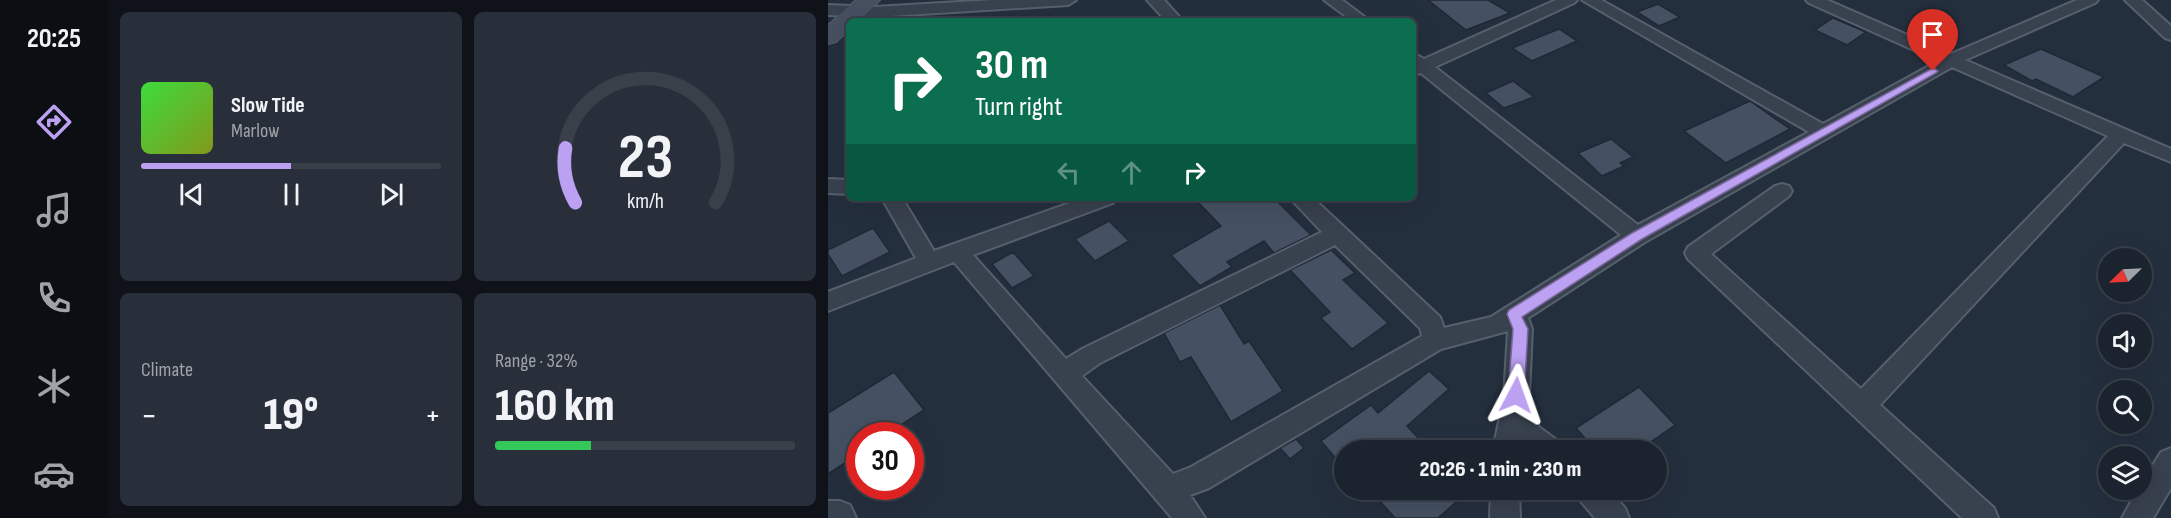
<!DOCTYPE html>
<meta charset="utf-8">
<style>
body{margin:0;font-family:"Sofia Sans Condensed",sans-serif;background:#282f3a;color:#f1f3f6;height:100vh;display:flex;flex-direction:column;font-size:22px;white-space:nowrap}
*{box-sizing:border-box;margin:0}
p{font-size:20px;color:#a0a4aa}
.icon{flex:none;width:33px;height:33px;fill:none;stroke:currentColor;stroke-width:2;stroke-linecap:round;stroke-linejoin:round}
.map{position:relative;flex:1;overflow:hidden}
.panel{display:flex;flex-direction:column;gap:12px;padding:12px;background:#0f1319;width:720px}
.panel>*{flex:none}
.top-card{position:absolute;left:18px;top:18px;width:570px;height:183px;border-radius:9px;box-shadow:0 6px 24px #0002,0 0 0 2px #39404a;background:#0b6e4f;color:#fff;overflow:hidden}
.needle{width:39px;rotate:246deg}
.tools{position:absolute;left:1270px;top:248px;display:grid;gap:12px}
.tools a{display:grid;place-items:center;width:54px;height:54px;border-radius:50%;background:#1b232e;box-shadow:0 6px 24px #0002,0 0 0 2px #39404a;font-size:30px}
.speed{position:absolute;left:18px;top:422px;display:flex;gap:12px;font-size:30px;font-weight:700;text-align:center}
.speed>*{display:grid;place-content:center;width:78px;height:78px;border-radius:50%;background:#1b232e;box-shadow:0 6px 24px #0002,0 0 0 2px #39404a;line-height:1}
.speed .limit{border:9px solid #d22;background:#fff;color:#111}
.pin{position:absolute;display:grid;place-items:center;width:51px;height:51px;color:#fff;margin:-62px -26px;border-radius:50% 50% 50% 0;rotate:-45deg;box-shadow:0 0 6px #0007}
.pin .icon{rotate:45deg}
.me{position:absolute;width:66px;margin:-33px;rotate:4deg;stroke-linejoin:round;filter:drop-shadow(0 0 4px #0008)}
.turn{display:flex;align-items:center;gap:21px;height:126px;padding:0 30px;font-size:27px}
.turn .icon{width:78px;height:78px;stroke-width:2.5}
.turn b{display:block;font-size:42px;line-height:51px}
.lanes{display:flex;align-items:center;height:57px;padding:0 30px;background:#0003;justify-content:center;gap:30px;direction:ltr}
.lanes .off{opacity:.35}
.big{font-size:45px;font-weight:800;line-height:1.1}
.panel .card{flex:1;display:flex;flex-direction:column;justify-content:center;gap:9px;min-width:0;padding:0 21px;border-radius:9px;background:#282f3a}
.panel .dial{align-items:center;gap:0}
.dial svg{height:156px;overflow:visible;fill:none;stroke:#39404a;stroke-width:7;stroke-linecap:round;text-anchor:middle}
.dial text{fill:#f1f3f6;stroke:none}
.song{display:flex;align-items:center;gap:18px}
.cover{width:72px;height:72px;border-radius:9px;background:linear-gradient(135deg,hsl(120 70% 55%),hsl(70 70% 35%))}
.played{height:6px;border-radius:3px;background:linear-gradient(90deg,#bca0f2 50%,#39404a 50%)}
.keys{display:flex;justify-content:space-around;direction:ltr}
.heat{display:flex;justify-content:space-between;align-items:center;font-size:33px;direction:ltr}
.charge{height:9px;border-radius:4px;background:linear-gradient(90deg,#34c759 32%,#39404a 0)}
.panel .tiles{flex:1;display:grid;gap:12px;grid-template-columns:repeat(2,1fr)}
.trip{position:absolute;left:506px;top:440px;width:333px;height:60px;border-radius:30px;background:#1b232e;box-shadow:0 6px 24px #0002,0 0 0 2px #39404a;font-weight:800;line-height:60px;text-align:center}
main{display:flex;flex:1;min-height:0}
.tab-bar{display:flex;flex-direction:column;width:108px;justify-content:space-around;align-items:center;background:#0b0e12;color:#a0a4aa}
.tab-bar .icon{width:42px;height:42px}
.tab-bar .current{color:#bca0f2}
.tab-bar b{font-size:27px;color:#f1f3f6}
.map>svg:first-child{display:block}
.building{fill:#455162;stroke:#1f2835;stroke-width:1.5}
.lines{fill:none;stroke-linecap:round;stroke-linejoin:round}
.street-casing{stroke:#565f6c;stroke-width:4}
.secondary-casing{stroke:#565f6c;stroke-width:2}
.street{fill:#38414e;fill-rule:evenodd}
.secondary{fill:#465061;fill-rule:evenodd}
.route{fill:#bca0f2;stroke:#7a689d;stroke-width:1.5}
</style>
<main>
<nav class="tab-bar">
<b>20:25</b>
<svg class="icon current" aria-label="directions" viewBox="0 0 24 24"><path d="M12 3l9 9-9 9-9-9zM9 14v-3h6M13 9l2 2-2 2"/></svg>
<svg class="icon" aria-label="music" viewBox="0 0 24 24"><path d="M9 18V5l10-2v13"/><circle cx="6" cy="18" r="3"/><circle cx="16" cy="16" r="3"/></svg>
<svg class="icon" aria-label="phone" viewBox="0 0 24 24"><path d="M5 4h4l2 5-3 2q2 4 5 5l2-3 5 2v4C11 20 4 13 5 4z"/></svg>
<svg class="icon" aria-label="climate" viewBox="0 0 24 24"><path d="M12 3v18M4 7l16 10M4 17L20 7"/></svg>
<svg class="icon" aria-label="car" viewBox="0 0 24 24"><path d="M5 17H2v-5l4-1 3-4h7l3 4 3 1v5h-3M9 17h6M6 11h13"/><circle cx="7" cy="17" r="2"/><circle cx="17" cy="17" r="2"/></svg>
</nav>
<section class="panel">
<div class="tiles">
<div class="card">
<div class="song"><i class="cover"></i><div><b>Slow Tide</b><p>Marlow</p></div></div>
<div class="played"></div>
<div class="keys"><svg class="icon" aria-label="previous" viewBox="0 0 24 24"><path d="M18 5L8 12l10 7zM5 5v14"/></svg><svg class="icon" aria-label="pause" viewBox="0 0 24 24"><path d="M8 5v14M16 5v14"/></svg><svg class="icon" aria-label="next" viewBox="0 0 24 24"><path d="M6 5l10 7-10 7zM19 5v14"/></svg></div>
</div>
<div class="card dial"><svg viewBox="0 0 100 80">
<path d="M14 69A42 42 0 1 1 86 69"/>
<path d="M14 69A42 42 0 0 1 9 41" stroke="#bca0f2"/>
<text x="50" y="56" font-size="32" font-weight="700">23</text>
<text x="50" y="72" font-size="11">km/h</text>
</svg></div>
<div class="card"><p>Climate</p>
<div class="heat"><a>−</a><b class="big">19°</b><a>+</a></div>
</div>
<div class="card"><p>Range · 32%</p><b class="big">160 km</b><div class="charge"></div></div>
</div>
</section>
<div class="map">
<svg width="1343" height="518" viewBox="0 0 1343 518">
<rect width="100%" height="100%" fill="#242f3e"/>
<g class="building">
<path d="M600,0H660L682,13L638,30Z"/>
<path d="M830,4L852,17L831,26L809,12Z"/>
<path d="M1005,18L1038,32L1019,45L987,30Z"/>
<path d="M731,29L749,41L704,61L684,48Z"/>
<path d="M1213,49L1276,77L1245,97L1208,79L1204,81L1176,65Z"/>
<path d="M685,81L706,97L676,108L658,93Z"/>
<path d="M922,101L962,129L898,163L856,131Z"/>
<path d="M783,139L805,157L792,163L796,166L774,176L750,153Z"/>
<path d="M366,198H446L483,235L446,253L436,241L399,262L404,267L372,286L343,255L393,226Z"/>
<path d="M281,221L301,241L267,261L247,239Z"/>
<path d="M45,228L62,252L14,276L0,254V250Z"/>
<path d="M503,250L527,273L515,280L560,323L524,349L493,318L502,312L462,270Z"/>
<path d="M185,252L206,276L184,288L164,264Z"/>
<path d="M392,305L416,344L421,341L455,391L403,422L363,357L352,362L336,333Z"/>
<path d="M601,371L621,389L579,426L602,450H516V468L493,441L543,405L550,413Z"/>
<path d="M66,372L96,410L58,435H32V453L0,474V413Z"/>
<path d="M811,387L847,425L814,448L808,442L797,450H767L748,428Z"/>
<path d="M468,439L476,448L462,459L452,448Z"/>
<path d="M541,489H643L610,518H567Z"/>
</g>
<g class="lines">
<g class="street-casing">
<g id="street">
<path d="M165,0H248L240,5L46,17L0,15V5L46,7Z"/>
<path d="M319,0H336L355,21H338Z"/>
<path d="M496,0H514L542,21H524Z"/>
<path d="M728,0H749L746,3L607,67L810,225L981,132L754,0H773L995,124L1110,61L981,3L978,0H999L1123,54L1249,0H1270L1267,3L1137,60L1343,149V162L1296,143L1052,405L1166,508L1170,518H1134L860,259L857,253L860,247L947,186L954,184L961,186L964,191L961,196L883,254L1033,389L1280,136L1124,67L817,242L700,318L704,329L701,395L711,427L730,441L734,450H698L693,446V450H665L676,397L680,331L613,349L381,488L362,495L377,518H344L126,262L0,311V292L88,258L54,198H74L106,251L256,198H288L285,203L145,255L238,359L254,349L494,232L462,198H485L612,317L616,328L663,317L793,235L593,73L585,75V53L596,59ZM507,245L592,328L594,336L363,467L345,474L254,376L272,363Z"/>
<path d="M1297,0H1314L1343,26V40L1337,38Z"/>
<path d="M0,179L21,180V194L0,193Z"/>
<path d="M1343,448V488L1325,518H1294L1310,489H1314V483L1333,452Z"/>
<path d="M663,489H691L692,518H662Z"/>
<path d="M747,489H780L797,508L801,518H767L751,499Z"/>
<path d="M0,501H12L22,505L28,518H0Z"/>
</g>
</g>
<g class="secondary-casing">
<path id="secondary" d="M28,0H52L31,21H21V30L8,42L0,44V25Z"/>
</g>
<use href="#street" class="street"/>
<use href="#secondary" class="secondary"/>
</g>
<path class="route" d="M1105,68L1110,71L1108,73L814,239L694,317L700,329L696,395L694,400L688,402L682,400L680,395L685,329L679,314L681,310L804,233Z"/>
</svg>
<div class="tools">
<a><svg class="needle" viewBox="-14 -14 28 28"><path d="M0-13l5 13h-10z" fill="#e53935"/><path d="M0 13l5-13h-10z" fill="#a0a4aa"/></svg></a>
<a><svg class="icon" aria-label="sound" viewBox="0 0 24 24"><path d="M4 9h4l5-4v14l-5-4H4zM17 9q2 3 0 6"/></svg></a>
<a><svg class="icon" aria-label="search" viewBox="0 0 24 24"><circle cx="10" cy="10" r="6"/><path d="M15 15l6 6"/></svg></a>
<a><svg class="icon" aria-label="layers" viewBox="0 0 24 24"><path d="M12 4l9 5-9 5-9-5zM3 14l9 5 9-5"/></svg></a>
</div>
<div class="speed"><div class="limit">30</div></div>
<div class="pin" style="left:1105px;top:71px;background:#d93025"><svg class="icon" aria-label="arrive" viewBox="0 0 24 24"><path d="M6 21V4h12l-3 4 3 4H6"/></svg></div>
<svg class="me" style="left:688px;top:395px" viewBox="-20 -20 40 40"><path d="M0-17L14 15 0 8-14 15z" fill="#bca0f2" stroke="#fff" stroke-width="4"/></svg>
<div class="trip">20:26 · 1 min · 230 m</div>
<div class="top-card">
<div class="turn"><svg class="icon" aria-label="right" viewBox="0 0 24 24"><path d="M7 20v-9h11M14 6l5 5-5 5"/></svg><div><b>30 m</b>Turn right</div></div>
<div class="lanes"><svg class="icon off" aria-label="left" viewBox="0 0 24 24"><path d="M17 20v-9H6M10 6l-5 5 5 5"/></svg><svg class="icon off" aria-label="ahead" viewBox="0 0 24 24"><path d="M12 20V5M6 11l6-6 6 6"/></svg><svg class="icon" aria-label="right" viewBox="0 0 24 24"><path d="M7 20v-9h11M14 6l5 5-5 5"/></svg></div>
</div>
</div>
</main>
